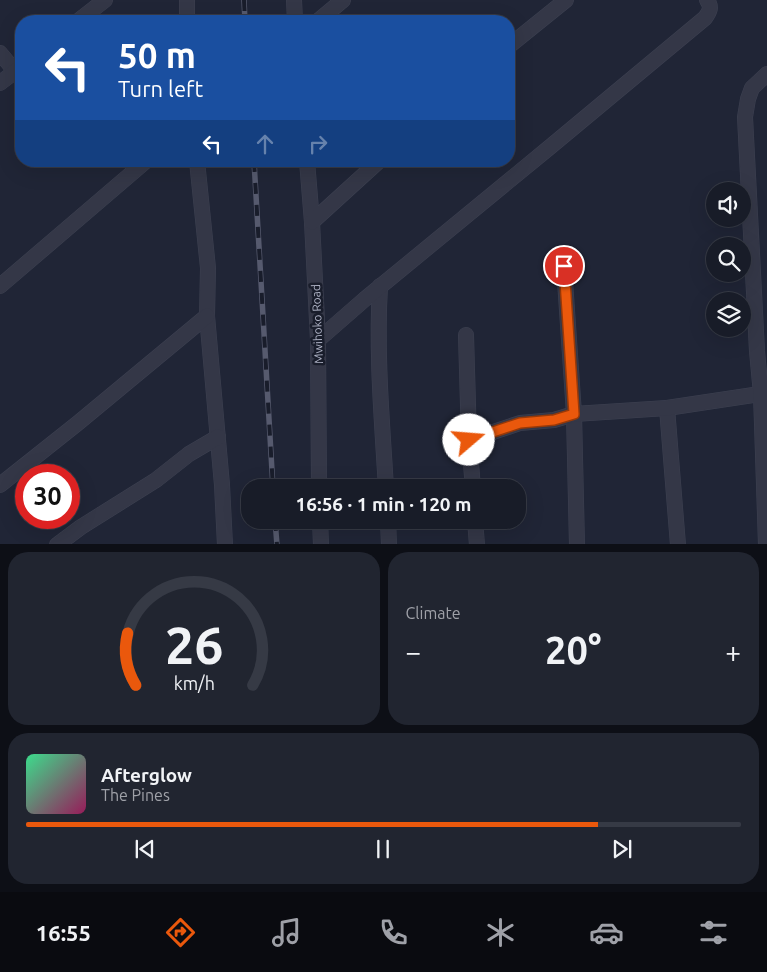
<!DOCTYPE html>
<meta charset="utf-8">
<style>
body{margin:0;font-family:Ubuntu,sans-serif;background:#212530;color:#f1f3f6;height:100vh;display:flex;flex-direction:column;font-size:19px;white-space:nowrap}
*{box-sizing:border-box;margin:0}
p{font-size:16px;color:#9fa1a8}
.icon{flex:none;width:28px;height:28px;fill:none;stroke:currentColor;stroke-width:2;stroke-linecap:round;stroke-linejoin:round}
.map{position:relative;height:544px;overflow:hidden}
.panel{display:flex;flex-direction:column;gap:8px;padding:8px;background:#0d0f16;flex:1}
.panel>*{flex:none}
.guide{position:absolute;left:15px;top:15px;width:500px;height:152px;border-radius:20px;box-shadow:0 5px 20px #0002,0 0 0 1px #363a45;background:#1a4fa0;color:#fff;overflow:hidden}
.fabs{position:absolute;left:706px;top:182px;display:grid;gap:10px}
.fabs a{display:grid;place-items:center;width:45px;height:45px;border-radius:50%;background:#181c28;box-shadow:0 5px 20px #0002,0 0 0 1px #363a45;font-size:25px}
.speed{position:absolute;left:15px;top:464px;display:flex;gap:10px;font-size:25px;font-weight:700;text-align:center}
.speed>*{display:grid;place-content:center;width:65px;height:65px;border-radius:50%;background:#181c28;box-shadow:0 5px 20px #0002,0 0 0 1px #363a45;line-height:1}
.speed .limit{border:8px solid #d22;background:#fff;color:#111}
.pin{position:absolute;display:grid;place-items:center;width:42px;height:42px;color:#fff;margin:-21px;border:2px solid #fff;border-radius:50%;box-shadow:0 1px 5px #0007}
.me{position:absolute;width:55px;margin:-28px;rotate:72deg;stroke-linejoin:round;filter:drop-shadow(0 0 4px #0008)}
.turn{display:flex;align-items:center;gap:18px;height:105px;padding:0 20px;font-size:22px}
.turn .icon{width:65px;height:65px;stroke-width:2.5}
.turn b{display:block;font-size:35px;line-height:42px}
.lanes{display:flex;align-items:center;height:48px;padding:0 20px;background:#0003;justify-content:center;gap:25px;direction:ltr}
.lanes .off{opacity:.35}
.big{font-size:38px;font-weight:700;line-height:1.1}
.panel .card{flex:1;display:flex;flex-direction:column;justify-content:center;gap:8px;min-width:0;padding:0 18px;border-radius:20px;background:#212530}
.panel .dial{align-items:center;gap:0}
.dial svg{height:130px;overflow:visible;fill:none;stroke:#363a45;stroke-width:7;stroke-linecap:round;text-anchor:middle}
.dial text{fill:#f1f3f6;stroke:none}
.song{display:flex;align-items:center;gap:15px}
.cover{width:60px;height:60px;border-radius:8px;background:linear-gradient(135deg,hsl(150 70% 55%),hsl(330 70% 35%))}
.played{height:5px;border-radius:2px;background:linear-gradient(90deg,#ea580c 80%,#363a45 80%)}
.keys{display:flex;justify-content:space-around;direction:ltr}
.heat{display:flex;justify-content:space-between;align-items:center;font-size:28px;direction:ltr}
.panel .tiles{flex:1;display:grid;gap:8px;grid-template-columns:1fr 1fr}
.card:last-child{grid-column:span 2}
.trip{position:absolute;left:241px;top:479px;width:285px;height:50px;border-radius:20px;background:#181c28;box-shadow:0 5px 20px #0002,0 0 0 1px #363a45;font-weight:700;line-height:50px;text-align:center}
.tabs{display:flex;height:80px;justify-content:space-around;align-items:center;background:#0a0b10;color:#9fa1a8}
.tabs .icon{width:35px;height:35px}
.tabs .current{color:#ea580c}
.tabs b{font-size:22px;color:#f1f3f6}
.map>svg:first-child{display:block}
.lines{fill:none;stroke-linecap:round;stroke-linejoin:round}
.minor-casing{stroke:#3d4151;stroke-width:16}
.minor{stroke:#343747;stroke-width:15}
.rail-casing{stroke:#565a6e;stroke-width:5.5}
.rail{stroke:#191d2b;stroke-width:4;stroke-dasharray:11;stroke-linecap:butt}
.route-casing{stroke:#983908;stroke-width:12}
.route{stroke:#ea580c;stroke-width:9}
.labels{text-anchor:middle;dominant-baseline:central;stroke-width:5;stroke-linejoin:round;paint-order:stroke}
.street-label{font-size:12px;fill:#aeb2c4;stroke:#191d2b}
</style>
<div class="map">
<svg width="767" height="545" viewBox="0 0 767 545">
<rect width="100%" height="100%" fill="#202536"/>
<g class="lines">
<g class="minor-casing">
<g id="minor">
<path d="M187,0V21"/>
<path d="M294,0L295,21"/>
<path d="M78,21L105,0"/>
<path d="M318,21L343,0"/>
<path d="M509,46L566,0"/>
<path d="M0,53L15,71"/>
<path d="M0,83L21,67"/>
<path d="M197,161L208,268L207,316L222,485L225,545"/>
<path d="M307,161L312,222L318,340L319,488"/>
<path d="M312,222L379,161"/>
<path d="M564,266L574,414L577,545"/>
<path d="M0,286L146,161"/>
<path d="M380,286C376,354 382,420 386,488"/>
<path d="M466,335L469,440L473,488"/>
<path d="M318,340L365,299L550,147L705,18C710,11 712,7 707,0"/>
<path d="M667,408L678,545"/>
<path d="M469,440L520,423L554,420L574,414L667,408L767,393"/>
<path d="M0,485L78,423L207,316"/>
<path d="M320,520L321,545"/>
<path d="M388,520L389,545"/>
<path d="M475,520L477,545"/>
<path d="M57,545L81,527L156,480L189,454L218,437"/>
<path d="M766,545L761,394L757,351L745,117L748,99L752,88L767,74"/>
</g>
</g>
<use href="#minor" class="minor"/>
<g class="rail-casing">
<g id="rail">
<path d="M244,0L245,21"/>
<path d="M254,161L273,488"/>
<path d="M275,520L277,545"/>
</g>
</g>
<use href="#rail" class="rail"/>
</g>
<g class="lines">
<g class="route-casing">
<path id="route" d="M469,440L520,423L554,420L574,414L564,266"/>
</g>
<use href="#route" class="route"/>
</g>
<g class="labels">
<g class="street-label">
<text transform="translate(317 324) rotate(-92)">Mwihoko Road</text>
</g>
</g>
</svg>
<div class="fabs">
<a><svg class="icon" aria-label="sound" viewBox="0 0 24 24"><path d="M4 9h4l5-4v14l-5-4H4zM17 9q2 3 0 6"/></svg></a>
<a><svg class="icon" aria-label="search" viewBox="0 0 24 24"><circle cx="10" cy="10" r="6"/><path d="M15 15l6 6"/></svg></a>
<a><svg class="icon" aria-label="layers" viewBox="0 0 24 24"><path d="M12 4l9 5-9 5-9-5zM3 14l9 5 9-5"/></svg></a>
</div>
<div class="speed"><div class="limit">30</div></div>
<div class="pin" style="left:564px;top:266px;background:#d93025"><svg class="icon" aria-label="arrive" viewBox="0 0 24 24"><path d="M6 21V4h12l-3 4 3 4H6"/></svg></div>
<svg class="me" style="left:469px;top:440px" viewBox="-20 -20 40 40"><circle r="19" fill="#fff"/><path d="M0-13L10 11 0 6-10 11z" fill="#ea580c"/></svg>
<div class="trip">16:56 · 1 min · 120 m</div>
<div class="guide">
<div class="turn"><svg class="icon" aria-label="left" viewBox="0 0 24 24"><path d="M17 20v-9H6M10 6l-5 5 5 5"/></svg><div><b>50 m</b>Turn left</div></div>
<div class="lanes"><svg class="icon" aria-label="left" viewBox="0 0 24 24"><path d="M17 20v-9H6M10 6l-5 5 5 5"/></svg><svg class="icon off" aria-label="ahead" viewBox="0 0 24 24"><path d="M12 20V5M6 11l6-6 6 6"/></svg><svg class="icon off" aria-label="right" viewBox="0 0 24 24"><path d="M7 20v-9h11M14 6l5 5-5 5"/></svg></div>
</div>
</div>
<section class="panel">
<div class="tiles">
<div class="card dial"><svg viewBox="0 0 100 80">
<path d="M14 69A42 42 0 1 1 86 69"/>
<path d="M14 69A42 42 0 0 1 9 37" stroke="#ea580c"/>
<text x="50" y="56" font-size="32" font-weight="700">26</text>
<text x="50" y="72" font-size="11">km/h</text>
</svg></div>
<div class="card"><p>Climate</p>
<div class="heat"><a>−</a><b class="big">20°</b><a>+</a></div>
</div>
<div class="card">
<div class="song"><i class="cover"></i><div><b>Afterglow</b><p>The Pines</p></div></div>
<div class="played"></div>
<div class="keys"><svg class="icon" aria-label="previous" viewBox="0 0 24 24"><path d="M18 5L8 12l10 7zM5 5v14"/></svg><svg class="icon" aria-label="pause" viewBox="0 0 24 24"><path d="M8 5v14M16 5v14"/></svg><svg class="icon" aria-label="next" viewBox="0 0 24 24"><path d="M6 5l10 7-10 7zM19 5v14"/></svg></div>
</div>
</div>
</section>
<nav class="tabs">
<b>16:55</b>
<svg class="icon current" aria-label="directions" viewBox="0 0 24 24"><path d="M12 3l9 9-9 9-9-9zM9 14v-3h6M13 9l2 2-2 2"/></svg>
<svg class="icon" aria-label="music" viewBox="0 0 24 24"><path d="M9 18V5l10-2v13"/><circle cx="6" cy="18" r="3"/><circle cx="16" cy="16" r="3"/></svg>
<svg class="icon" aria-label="phone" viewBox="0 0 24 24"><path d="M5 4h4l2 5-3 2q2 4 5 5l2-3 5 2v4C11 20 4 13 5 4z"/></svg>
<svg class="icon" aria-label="climate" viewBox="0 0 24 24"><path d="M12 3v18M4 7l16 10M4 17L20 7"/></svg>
<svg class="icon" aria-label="car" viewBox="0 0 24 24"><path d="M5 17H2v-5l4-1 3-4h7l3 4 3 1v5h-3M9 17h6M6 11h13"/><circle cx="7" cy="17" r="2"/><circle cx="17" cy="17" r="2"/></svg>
<svg class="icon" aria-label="filters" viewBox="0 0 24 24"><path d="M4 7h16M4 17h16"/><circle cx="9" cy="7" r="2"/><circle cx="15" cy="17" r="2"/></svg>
</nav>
